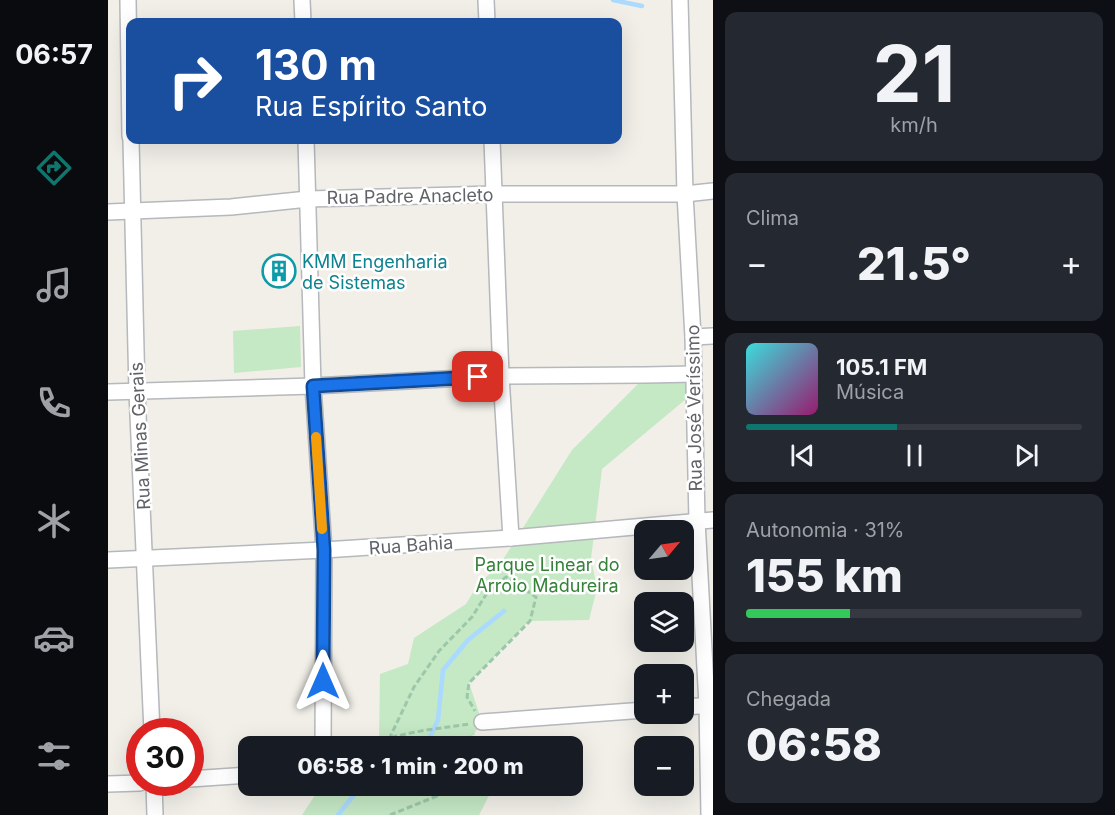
<!DOCTYPE html>
<html lang="pt">
<meta charset="utf-8">
<style>
body{margin:0;font-family:Inter,sans-serif;background:#242831;color:#f1f3f6;height:100vh;display:flex;flex-direction:column;font-size:22px;white-space:nowrap}
*{box-sizing:border-box;margin:0}
p{font-size:20px;color:#9ea1a6}
.icon{flex:none;width:33px;height:33px;fill:none;stroke:currentColor;stroke-width:2;stroke-linecap:round;stroke-linejoin:round}
.map{position:relative;flex:1;overflow:hidden}
.details{display:flex;flex-direction:column;gap:12px;padding:12px;background:#0d0f14;width:402px}
.details>*{flex:none}
.banner{position:absolute;left:18px;top:18px;width:496px;height:126px;border-radius:12px;box-shadow:0 6px 24px #0002;background:#1a4fa0;color:#fff;overflow:hidden}
.needle{width:39px;rotate:61deg}
.controls{position:absolute;left:526px;top:520px;display:grid;gap:12px}
.controls a{display:grid;place-items:center;width:60px;height:60px;border-radius:12px;background:#171b24;box-shadow:0 6px 24px #0002;font-size:30px}
.speed{position:absolute;left:18px;top:718px;display:flex;gap:12px;font-size:30px;font-weight:700;text-align:center}
.speed>*{display:grid;place-content:center;width:78px;height:78px;border-radius:50%;background:#171b24;box-shadow:0 6px 24px #0002;line-height:1}
.speed .limit{border:9px solid #d22;background:#fff;color:#111}
.pin{position:absolute;display:grid;place-items:center;width:51px;height:51px;color:#fff;margin:-26px;border-radius:12px;box-shadow:0 3px 9px #0006}
.me{position:absolute;width:66px;margin:-33px;rotate:0deg;stroke-linejoin:round;filter:drop-shadow(0 0 4px #0008)}
.turn{display:flex;align-items:center;gap:21px;height:126px;padding:0 30px;font-size:27px}
.turn .icon{width:78px;height:78px;stroke-width:2.5}
.turn b{display:block;font-size:42px;line-height:51px}
.big{font-size:45px;font-weight:800;line-height:1.1}
.details .tile{flex:1;display:flex;flex-direction:column;justify-content:center;gap:9px;min-width:0;padding:0 21px;border-radius:12px;background:#242831}
.details .dial{align-items:center;gap:0}
.dial b{font-size:78px;line-height:1}
.song{display:flex;align-items:center;gap:18px}
.cover{width:72px;height:72px;border-radius:9px;background:linear-gradient(135deg,hsl(180 70% 55%),hsl(320 70% 35%))}
.played{height:6px;border-radius:3px;background:linear-gradient(90deg,#0f766e 45%,#363941 45%)}
.keys{display:flex;justify-content:space-around;direction:ltr}
.heat{display:flex;justify-content:space-between;align-items:center;font-size:33px;direction:ltr}
.charge{height:9px;border-radius:4px;background:linear-gradient(90deg,#34c759 31%,#363941 0)}
.trip{position:absolute;left:130px;top:736px;width:345px;height:60px;border-radius:12px;background:#171b24;box-shadow:0 6px 24px #0002;font-weight:800;line-height:60px;text-align:center}
main{display:flex;flex:1;min-height:0}
.tab-bar{display:flex;flex-direction:column;width:108px;justify-content:space-around;align-items:center;background:#090b0e;color:#9ea1a6}
.tab-bar .icon{width:42px;height:42px}
.tab-bar .selected{color:#0f766e}
.tab-bar b{font-size:27px;color:#f1f3f6}
.map>svg:first-child{display:block}
.green{fill:#c5e8c5}
.lines{fill:none;stroke-linecap:round;stroke-linejoin:round}
.stream{stroke:#aadaff;stroke-width:4.5}
.street-casing{stroke:#b5b8bc;stroke-width:18}
.path{stroke:#9cc7a9;stroke-width:3;stroke-dasharray:6 3;stroke-linecap:butt}
.street{stroke:#fff;stroke-width:15}
.route-casing{stroke:#114b97;stroke-width:15}
.route{stroke:#1a73e8;stroke-width:10}
.slow{stroke:#f59e0b;stroke-width:10}
.labels{text-anchor:middle;dominant-baseline:central;stroke-width:5;stroke-linejoin:round;paint-order:stroke}
.street-label{font-size:18px;fill:#5f6368;stroke:#fff}
.culture-label{font-size:18px;fill:#0d838f;stroke:#fff;text-anchor:start}
.park-label{font-size:18px;fill:#348238;stroke:#fff}
</style>
<main>
<nav class="tab-bar">
<b>06:57</b>
<svg class="icon selected" aria-label="directions" viewBox="0 0 24 24"><path d="M12 3l9 9-9 9-9-9zM9 14v-3h6M13 9l2 2-2 2"/></svg>
<svg class="icon" aria-label="music" viewBox="0 0 24 24"><path d="M9 18V5l10-2v13"/><circle cx="6" cy="18" r="3"/><circle cx="16" cy="16" r="3"/></svg>
<svg class="icon" aria-label="phone" viewBox="0 0 24 24"><path d="M5 4h4l2 5-3 2q2 4 5 5l2-3 5 2v4C11 20 4 13 5 4z"/></svg>
<svg class="icon" aria-label="climate" viewBox="0 0 24 24"><path d="M12 3v18M4 7l16 10M4 17L20 7"/></svg>
<svg class="icon" aria-label="car" viewBox="0 0 24 24"><path d="M5 17H2v-5l4-1 3-4h7l3 4 3 1v5h-3M9 17h6M6 11h13"/><circle cx="7" cy="17" r="2"/><circle cx="17" cy="17" r="2"/></svg>
<svg class="icon" aria-label="filters" viewBox="0 0 24 24"><path d="M4 7h16M4 17h16"/><circle cx="9" cy="7" r="2"/><circle cx="15" cy="17" r="2"/></svg>
</nav>
<div class="map">
<svg width="605" height="815" viewBox="0 0 605 815">
<rect width="100%" height="100%" fill="#f1efe8"/>
<g class="green">
<path d="M192,326L193,367L126,373L125,331Z"/>
<path d="M583,378L584,394L494,469L483,559L489,588L481,620L421,621L361,683L374,722L364,737L369,747H258L271,741L272,674L300,664L306,638L358,604L370,584L391,566L464,450L534,380Z"/>
<path d="M213,786H386L371,815H194Z"/>
</g>
<g class="lines">
<g class="stream">
<path d="M505,0L534,6"/>
<path d="M315,747L318,745L330,720L335,670L360,640L396,611"/>
<path d="M230,815L253,786"/>
</g>
<g class="street-casing">
<g id="street">
<path d="M20,0L22,136"/>
<path d="M194,0L195,22"/>
<path d="M378,0L379,22"/>
<path d="M572,0L577,194L585,337L589,521L599,705L601,815"/>
<path d="M23,140L29,392L44,732"/>
<path d="M198,140L205,386L216,550L215,747"/>
<path d="M384,140L393,376L403,538"/>
<path d="M0,212L123,207L200,199L387,194H577L605,191"/>
<path d="M585,337L605,336"/>
<path d="M0,392L205,386L393,376L537,375L586,374"/>
<path d="M0,560L216,550L403,538L605,520"/>
<path d="M576,707L605,705"/>
<path d="M374,722L537,710"/>
<path d="M82,779L141,775"/>
<path d="M46,783L47,815"/>
<path d="M0,784L32,783"/>
</g>
</g>
<g class="path">
<path d="M281,739L306,687L331,651L364,617L379,593L398,577L428,597L422,621L361,683L359,697L367,711"/>
<path d="M258,747C290,732 327,729 362,724"/>
<path d="M353,747L366,734"/>
<path d="M282,815L329,796L332,786"/>
</g>
<use href="#street" class="street"/>
</g>
<g class="lines">
<g class="route-casing">
<path id="route" d="M215,681L216,550L205,386L370,377"/>
</g>
<use href="#route" class="route"/>
<path class="slow" d="M208,437L214,529"/>
</g>
<defs>
<g id="building-ring" transform="scale(1.725)"><circle r="9.5" fill="#fff" stroke="#0f9aa8" stroke-width="1.5"/><path d="M-4-6H4V6H1V3H-1V6H-4ZM-2.5-4.3h1.7v1.8h-1.7ZM.8-4.3h1.7v1.8H.8ZM-2.5-1h1.7V.8h-1.7ZM.8-1h1.7V.8H.8Z" fill="#0f9aa8"/></g>
</defs>
<g fill-rule="evenodd">
<use href="#building-ring" x="171" y="271"/>
</g>
<g class="labels">
<g class="street-label">
<text transform="translate(302 196) rotate(-1)">Rua Padre Anacleto</text>
<text transform="translate(586 408) rotate(-91)">Rua José Veríssimo</text>
<text transform="translate(32 436) rotate(-93)">Rua Minas Gerais</text>
<text transform="translate(303 545) rotate(-4)">Rua Bahia</text>
</g>
<g class="culture-label">
<text x="194" y="261">KMM Engenharia<tspan x="194" dy="21">de Sistemas</tspan></text>
</g>
<g class="park-label">
<text x="439" y="564">Parque Linear do<tspan x="439" dy="21">Arroio Madureira</tspan></text>
</g>
</g>
</svg>
<div class="controls">
<a><svg class="needle" viewBox="-14 -14 28 28"><path d="M0-13l5 13h-10z" fill="#e53935"/><path d="M0 13l5-13h-10z" fill="#9ea1a6"/></svg></a>
<a><svg class="icon" aria-label="layers" viewBox="0 0 24 24"><path d="M12 4l9 5-9 5-9-5zM3 14l9 5 9-5"/></svg></a>
<a>+</a>
<a>−</a>
</div>
<div class="speed"><div class="limit">30</div></div>
<div class="pin" style="left:370px;top:377px;background:#d93025"><svg class="icon" aria-label="arrive" viewBox="0 0 24 24"><path d="M6 21V4h12l-3 4 3 4H6"/></svg></div>
<svg class="me" style="left:215px;top:681px" viewBox="-20 -20 40 40"><path d="M0-17L14 15 0 8-14 15z" fill="#1a73e8" stroke="#fff" stroke-width="4"/></svg>
<div class="trip">06:58 · 1 min · 200 m</div>
<div class="banner">
<div class="turn"><svg class="icon" aria-label="right" viewBox="0 0 24 24"><path d="M7 20v-9h11M14 6l5 5-5 5"/></svg><div><b>130 m</b>Rua Espírito Santo</div></div>
</div>
</div>
<section class="details">
<div class="tile dial"><b>21</b><p>km/h</p></div>
<div class="tile"><p>Clima</p>
<div class="heat"><a>−</a><b class="big">21.5°</b><a>+</a></div>
</div>
<div class="tile">
<div class="song"><i class="cover"></i><div><b>105.1 FM</b><p>Música</p></div></div>
<div class="played"></div>
<div class="keys"><svg class="icon" aria-label="previous" viewBox="0 0 24 24"><path d="M18 5L8 12l10 7zM5 5v14"/></svg><svg class="icon" aria-label="pause" viewBox="0 0 24 24"><path d="M8 5v14M16 5v14"/></svg><svg class="icon" aria-label="next" viewBox="0 0 24 24"><path d="M6 5l10 7-10 7zM19 5v14"/></svg></div>
</div>
<div class="tile"><p>Autonomia · 31%</p><b class="big">155 km</b><div class="charge"></div></div>
<div class="tile"><p>Chegada</p><b class="big">06:58</b></div>
</section>
</main>
